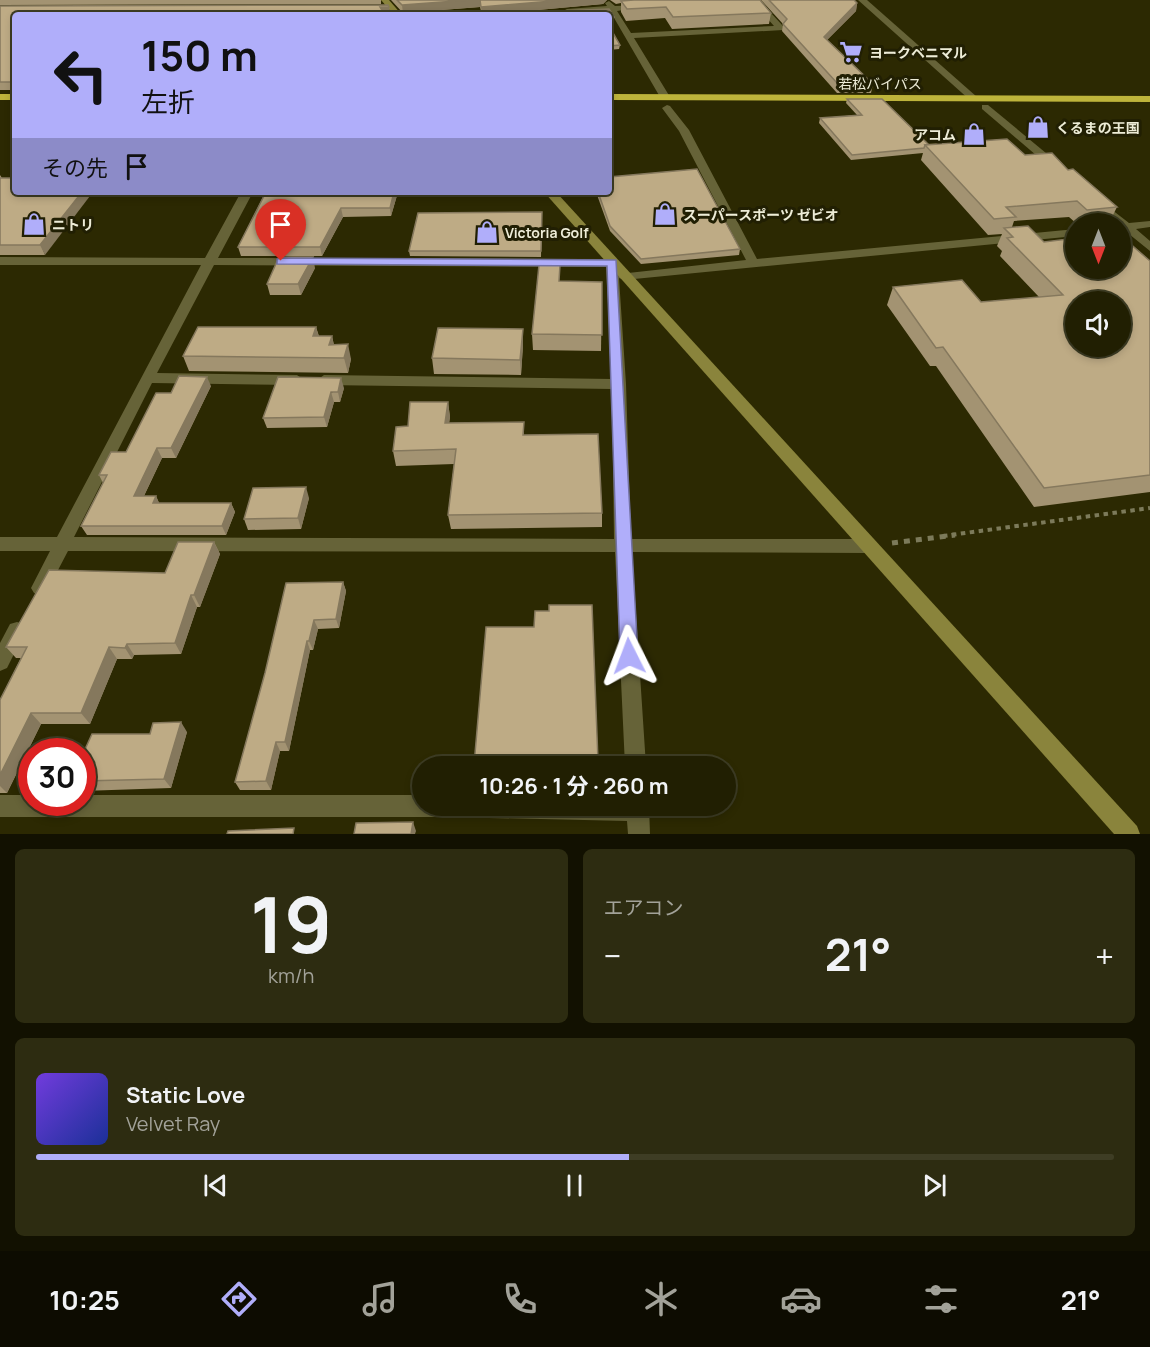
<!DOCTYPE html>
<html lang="ja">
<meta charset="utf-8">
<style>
body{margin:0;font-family:Manrope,"Noto Sans JP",sans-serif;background:#2d2c11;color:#f1f3f6;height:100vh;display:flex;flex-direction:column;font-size:22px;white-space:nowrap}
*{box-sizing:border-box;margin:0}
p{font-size:20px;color:#a2a299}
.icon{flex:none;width:33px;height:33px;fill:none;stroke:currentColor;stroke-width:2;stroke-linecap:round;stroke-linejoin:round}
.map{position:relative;height:834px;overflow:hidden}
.panel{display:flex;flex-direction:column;gap:15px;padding:15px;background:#121101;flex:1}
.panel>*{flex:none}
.guide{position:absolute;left:12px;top:12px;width:600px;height:183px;border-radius:6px;box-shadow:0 3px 9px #0003,0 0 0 2px #3e3d24;background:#b0aefa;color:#111;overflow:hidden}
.needle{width:39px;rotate:180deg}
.tools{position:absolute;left:1065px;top:213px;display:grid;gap:12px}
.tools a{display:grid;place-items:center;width:66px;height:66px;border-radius:50%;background:#211f02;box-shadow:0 3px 9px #0003,0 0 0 2px #3e3d24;font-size:30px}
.speed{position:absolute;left:18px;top:738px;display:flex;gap:12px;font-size:30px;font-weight:700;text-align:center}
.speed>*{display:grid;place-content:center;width:78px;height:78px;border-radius:50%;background:#211f02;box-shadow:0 3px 9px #0003,0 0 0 2px #3e3d24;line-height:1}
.speed .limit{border:9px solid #d22;background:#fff;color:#111}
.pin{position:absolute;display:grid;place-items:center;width:51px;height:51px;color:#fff;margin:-62px -26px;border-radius:50% 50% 50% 0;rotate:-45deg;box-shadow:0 0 6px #0007}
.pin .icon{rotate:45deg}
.me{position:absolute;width:66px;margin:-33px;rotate:357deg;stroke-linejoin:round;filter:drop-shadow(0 0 4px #0008)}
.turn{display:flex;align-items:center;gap:21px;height:126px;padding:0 30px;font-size:27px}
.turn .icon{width:78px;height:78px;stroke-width:2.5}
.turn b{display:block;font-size:42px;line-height:51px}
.then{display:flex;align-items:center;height:57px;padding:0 30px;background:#0003;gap:12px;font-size:22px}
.big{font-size:45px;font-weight:700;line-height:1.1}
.panel .card{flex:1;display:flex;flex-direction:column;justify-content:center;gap:9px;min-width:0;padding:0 21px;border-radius:9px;background:#2d2c11}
.panel .dial{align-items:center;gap:0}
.dial b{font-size:78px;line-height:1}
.song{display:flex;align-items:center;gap:18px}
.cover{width:72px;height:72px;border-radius:9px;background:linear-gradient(135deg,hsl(260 70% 55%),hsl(230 70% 35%))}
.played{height:6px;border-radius:3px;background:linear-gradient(90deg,#b0aefa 55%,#3e3d24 55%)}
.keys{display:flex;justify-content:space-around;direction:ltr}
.heat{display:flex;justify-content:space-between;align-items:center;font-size:33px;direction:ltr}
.panel .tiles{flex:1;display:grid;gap:15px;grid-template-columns:1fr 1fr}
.card:last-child{grid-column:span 2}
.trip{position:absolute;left:412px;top:756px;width:324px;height:60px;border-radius:30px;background:#211f02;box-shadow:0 3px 9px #0003,0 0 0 2px #3e3d24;font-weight:700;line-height:60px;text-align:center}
.tabs{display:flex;height:96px;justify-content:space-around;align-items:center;background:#0d0c01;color:#a2a299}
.tabs .icon{width:42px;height:42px}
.tabs .active{color:#b0aefa}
.tabs b{font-size:27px;color:#f1f3f6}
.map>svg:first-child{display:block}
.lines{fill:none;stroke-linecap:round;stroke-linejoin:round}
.path-far1{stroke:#7c7a5a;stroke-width:4;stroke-dasharray:4.5 4.5;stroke-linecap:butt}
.path{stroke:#7c7a5a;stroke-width:5;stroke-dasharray:6 6;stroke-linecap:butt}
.street{fill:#666338;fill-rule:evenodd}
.secondary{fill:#8a843c;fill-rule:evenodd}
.highway{fill:#beb43b;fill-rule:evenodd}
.wall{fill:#a39372}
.shaded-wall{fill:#85785d}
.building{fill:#beab85;stroke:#85785d;stroke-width:1.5;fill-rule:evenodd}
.route{fill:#b0aefa;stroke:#7271a2;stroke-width:1.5}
.labels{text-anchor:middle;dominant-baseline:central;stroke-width:6;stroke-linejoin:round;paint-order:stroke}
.far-poi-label{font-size:14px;font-weight:bold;fill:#edecd7;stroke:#211f03;text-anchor:start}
.far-street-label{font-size:14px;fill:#edecd7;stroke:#211f03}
</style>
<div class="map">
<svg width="1150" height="834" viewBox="0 0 1150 834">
<rect width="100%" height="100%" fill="#2c2902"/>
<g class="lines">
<path class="path-far1" d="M943,536L1150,508"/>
<path class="path" d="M892,543L955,535"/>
<g class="street">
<path d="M751,0H759L783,26V30L634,38L670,97L665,100L660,97L610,11L567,13L563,11L567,9L607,6L605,3L609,1L615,6L642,5L643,7L617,11L631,33L774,26Z"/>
<path d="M858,0H867L977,97V101H971Z"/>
<path d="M667,105L670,106L689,130L757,259L1076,229V236L624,280L619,278L626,384L631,539H867L873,541L876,546L873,551L867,553L632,552L646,766H625L615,552L68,551L46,593L40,596L34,593L31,588L50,551H0V537H57L201,265H0V257L205,258L241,192H253L218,258L612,259L618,263L619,274L746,260L679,131L662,108ZM214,265L606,267L612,379L324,375L317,380L324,385L612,389L614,539L74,537L152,383L297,385L304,380L297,375L157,373Z"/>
<path d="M982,105H988L1058,163V167H1050L982,109Z"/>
<path d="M1098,199L1129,223L1150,221V227L1136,229L1150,241V251L1124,230H1120V224H1116L1094,204L1092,202Z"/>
<path d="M17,622L24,624L26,630L7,668L0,671V643L10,624Z"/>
<path d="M0,795H32V802H82V795H423V806H649L650,834H628L627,821L447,817H0Z"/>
</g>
<g class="secondary">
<path d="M381,0H389L402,15H394Z"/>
<path d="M544,192H556L1137,826L1140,834H1114Z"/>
</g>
<g class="highway">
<rect x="0" y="94" width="15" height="6"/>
<path d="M609,94L1150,96V102L609,100Z"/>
</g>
</g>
<g class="wall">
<path d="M0,0H381V4L0,5Z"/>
<path d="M391,0H607L603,4L482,15L480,7L403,13Z"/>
<path d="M610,0H760L771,13L769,24L672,29L665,18L626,21L621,12V3L616,4Z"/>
<path d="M761,0H854L857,3L856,11L827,40L873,84L871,93H837L782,31L783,24Z"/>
<path d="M0,6L389,7L390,14L15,15V90H0Z"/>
<path d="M609,9L614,17L613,21L609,22V15H507V13Z"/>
<path d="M609,26L620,45L619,49L609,50Z"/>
<path d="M847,99L929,145L1025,155L1068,170L1117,207L1109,223L1077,224L1069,217L1014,221L1012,227L1044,242L1150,261V492L1034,507L936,366H930L887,305L893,287L981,302L1039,297L1000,256L1002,251L997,246L1002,234L988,235L921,160L923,153L851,160L819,123L820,118L857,115L846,103Z"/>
<path d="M0,175L2,178H15L45,255H0Z"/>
<path d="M260,192H398L391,216L343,217L322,256H241L238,247L265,193H260Z"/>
<path d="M596,192H609L740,249L739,255L641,264L610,231Z"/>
<path d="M542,212L541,257L410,256L409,251Z"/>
<path d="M315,268L301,295H270L267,284Z"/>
<path d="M560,281L602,282L601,351L533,350L532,334Z"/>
<path d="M316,327L319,336H332L334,345L351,359L348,373L189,371L183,356Z"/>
<path d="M523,329V345L521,375L434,374L432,358Z"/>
<path d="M211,386L176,458H162L144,496H156L159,503H231L235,512L226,535H87L81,526L103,483L99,475L126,452L171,393Z"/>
<path d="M344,388L340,402H334L327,427L267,428L263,418Z"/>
<path d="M448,402L450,417L449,423L524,422V435L602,513V527L451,529L448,515L454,464L396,466L393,451L408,426Z"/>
<path d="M309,498L301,529L248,530L244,519Z"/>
<path d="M214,542L220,554L200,607H197L181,654L134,655L132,659H117L90,724H41L7,793H0V700L21,658H16L6,647L165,573Z"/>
<path d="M343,582L346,591L339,628L318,629L313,650H310L289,751H280L271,790H240L235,782L265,673Z"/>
<path d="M187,732L171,788L82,791V756L150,734Z"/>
<path d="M598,761L597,766H474V765Z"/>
</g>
<g class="shaded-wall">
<path d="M469,0H480V7L403,13L402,5Z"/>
<path d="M564,0H607L603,4L482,15L481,7Z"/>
<path d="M857,3L856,11L822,45L824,37Z"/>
<path d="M380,7H389L390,14L381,15Z"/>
<path d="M82,192H93L45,255L40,245Z"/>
<path d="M394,192H398L391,216L390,208Z"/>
<path d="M341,208L343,217L322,256L320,247Z"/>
<path d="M313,257L315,268L301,295L298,284Z"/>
<path d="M316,327L320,341L313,336Z"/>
<path d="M523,329V345L521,375L520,360Z"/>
<path d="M332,336L335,351L329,345Z"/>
<path d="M348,344L351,359L348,373L344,358Z"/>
<path d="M207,377L211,386L176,458L171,448Z"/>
<path d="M341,378L344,388L340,402L338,392Z"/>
<path d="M331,392L334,402L327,427L324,417Z"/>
<path d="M448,402L450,417L447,438L445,423Z"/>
<path d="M157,448L162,458L139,506L134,496Z"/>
<path d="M306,487L309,498L301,529L298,518Z"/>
<path d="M156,496L160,505L153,503Z"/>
<path d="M231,503L235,512L226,535L222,526Z"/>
<path d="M214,542L220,554L200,607L194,595Z"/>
<path d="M343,582L346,591L339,628L336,619Z"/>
<path d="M191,595L197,607L181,654L175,643Z"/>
<path d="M314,620L318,629L313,650L309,641Z"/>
<path d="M307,641L310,650L289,751L285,742Z"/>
<path d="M127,644L134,655L132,659L125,648Z"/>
<path d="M109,647L117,659L90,724L81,713Z"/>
<path d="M31,713L41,724L7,793L0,786V775Z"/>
<path d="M181,722L187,732L171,788L164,779Z"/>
<path d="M276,742L280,751L271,790L266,781Z"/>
<path d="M413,822L416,831L415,834H411Z"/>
</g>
<g class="building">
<path d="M397,0H469L402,5Z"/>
<path d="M480,0H564L481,7Z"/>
<path d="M634,0H760L771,13L673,17L666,7L627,9L621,1Z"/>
<path d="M769,0H854L857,3L824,37L873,84H838L783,24L787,19Z"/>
<path d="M388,5L389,7H380L385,15H15V82H0V6Z"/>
<path d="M609,9L614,17L609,18V15H507V13Z"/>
<path d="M609,26L620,45L609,46Z"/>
<path d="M847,99H882L929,145H925L924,148L852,155L820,118L862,115Z"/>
<path d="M1007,139L1025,155L1052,153L1068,170L1073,169L1117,207L1087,210L1077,201L1006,207L1016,217L994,219L925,145Z"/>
<path d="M697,169L740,249L641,259L610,226L598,192H609V177Z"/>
<path d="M0,178H15V192H82L40,245H0Z"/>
<path d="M266,192H394L390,208H341L320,247H238Z"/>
<path d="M542,212L541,251H409L418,213Z"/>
<path d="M1028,226L1044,242L1076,238V268H1120V235L1150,261V475L1044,488L943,347L936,348L893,287L962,280L981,302L1063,295L1007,238L1013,237L1004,228ZM1076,302H1120V346H1076Z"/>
<path d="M279,257H313L298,284H267Z"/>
<path d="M539,265H560L559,281L602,282V335L532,334Z"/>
<path d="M198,327H316L313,336H332L329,345L348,344L344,358L183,356Z"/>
<path d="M438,328L523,329L520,360L432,358Z"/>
<path d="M179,376L207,377L171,448H157L134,496H156L153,503H231L222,526H81L107,475H99L111,452H126L156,393H171Z"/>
<path d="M278,377L341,378L338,392H331L324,417L263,418Z"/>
<path d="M410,402H448L445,423L524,422L523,435L598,434L602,513L448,515L456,449L393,451L396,427L408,426Z"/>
<path d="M306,487L298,518L244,519L253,488Z"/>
<path d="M178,542H214L194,595H191L175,643L127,644L125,648L109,647L81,713H31L0,775V700L27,647H6L49,570L165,573Z"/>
<path d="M343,582L336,619L314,620L309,641H307L285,742H276L266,781L235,782L265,673L286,583Z"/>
<path d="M549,605H592L598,761H590V766H532V765H474L486,627H534L535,611H549Z"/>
<path d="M181,722L164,779L82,781V756L92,734H150L153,723Z"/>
<path d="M413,822L411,834H354L356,823Z"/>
<path d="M294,828L293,834H227L228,831Z"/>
</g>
<path class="route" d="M281,258L616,260L638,656L635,661L629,664L623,661L620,656L607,266L277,264V259Z"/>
<defs>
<g id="supermarket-bare" transform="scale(1.8)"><path d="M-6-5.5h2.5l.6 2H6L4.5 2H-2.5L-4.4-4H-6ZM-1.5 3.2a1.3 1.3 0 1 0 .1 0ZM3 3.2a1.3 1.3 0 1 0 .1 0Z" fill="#b0aefa" stroke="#211f03" stroke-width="2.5" paint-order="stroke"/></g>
<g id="shop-bare" transform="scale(1.8)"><path d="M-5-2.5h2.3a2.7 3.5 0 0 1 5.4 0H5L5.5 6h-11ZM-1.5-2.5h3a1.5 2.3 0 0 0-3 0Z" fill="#b0aefa" stroke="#211f03" stroke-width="2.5" paint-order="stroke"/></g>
</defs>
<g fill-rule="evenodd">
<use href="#supermarket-bare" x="851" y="52"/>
<use href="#shop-bare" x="1038" y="127"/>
<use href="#shop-bare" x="974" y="134"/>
<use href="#shop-bare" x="665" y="214"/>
<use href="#shop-bare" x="34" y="224"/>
<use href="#shop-bare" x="487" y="232"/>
</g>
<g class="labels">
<g class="far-poi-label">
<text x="869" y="52">ヨークベニマル</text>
<text x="1056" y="127">くるまの王国</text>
<text x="956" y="134" text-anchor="end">アコム</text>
<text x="683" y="214">スーパースポーツ ゼビオ</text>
<text x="52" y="224">ニトリ</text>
<text x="505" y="232">Victoria Golf</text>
</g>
<g class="far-street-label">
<text x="880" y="83">若松バイパス</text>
</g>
</g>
</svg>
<div class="tools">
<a><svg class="needle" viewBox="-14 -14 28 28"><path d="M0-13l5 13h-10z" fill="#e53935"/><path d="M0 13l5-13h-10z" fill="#a2a299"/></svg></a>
<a><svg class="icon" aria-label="sound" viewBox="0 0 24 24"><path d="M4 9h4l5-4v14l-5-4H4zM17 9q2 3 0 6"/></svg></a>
</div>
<div class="speed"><div class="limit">30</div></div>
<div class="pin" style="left:281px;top:261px;background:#d93025"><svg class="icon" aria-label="arrive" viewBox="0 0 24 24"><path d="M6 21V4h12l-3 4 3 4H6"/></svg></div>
<svg class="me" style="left:629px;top:656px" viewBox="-20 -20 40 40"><path d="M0-17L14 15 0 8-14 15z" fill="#b0aefa" stroke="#fff" stroke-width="4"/></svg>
<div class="trip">10:26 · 1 分 · 260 m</div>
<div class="guide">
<div class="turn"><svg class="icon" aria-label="left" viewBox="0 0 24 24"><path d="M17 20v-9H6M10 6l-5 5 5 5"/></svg><div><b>150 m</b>左折</div></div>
<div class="then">その先<svg class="icon" aria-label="arrive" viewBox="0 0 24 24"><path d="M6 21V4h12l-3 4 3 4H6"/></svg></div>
</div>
</div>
<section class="panel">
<div class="tiles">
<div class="card dial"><b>19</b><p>km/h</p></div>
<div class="card"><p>エアコン</p>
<div class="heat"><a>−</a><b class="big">21°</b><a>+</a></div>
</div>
<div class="card">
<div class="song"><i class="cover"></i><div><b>Static Love</b><p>Velvet Ray</p></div></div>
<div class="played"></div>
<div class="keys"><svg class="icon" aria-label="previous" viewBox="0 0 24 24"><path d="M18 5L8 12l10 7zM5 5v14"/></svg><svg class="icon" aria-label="pause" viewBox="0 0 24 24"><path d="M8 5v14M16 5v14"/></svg><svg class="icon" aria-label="next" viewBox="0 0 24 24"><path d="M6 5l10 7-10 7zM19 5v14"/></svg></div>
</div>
</div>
</section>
<nav class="tabs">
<b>10:25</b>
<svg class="icon active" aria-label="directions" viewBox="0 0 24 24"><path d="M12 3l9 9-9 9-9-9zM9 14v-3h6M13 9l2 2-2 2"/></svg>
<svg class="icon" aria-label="music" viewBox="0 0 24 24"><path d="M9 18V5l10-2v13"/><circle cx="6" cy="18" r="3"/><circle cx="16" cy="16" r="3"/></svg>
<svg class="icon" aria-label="phone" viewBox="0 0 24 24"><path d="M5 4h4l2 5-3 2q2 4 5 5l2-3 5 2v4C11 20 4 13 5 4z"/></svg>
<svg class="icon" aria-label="climate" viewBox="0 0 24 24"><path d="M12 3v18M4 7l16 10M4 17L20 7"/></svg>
<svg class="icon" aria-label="car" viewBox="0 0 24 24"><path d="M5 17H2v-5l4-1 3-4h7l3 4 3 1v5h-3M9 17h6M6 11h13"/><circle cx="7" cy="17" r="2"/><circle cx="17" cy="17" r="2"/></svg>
<svg class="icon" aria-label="filters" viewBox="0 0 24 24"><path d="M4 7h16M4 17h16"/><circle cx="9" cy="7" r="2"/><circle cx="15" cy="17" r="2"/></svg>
<b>21°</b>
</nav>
